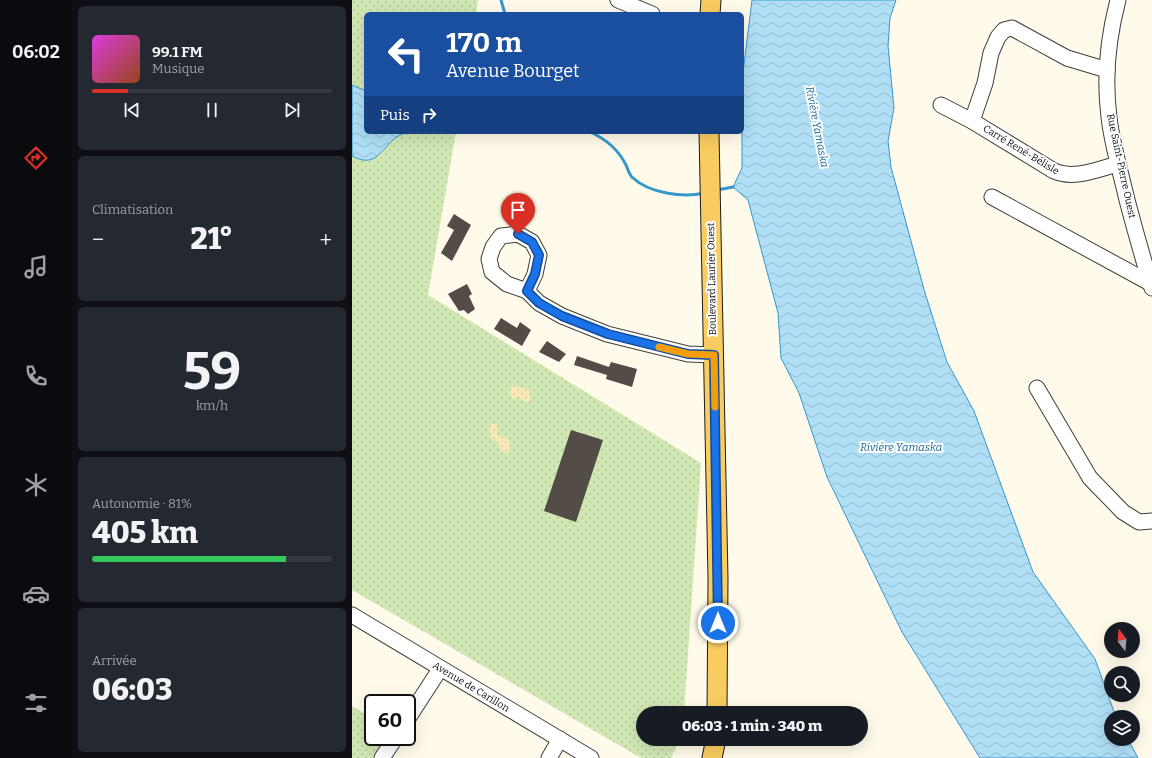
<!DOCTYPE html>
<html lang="fr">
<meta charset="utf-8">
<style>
body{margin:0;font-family:Bitter,serif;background:#242831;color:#f1f3f6;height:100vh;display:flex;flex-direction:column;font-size:15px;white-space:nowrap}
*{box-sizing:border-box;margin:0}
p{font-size:13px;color:#9ea1a6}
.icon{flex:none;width:22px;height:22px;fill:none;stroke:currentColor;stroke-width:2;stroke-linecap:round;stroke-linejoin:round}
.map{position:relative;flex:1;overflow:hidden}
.sheet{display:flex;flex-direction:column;gap:6px;padding:6px;background:#0d0f14;width:280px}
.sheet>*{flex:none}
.top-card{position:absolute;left:12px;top:12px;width:380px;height:122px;border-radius:6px;box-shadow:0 4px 16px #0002;background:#1a4fa0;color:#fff;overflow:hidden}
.needle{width:26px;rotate:344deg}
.buttons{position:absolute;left:752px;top:622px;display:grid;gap:8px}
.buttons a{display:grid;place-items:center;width:36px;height:36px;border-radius:50%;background:#171b24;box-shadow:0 4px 16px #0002;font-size:20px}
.speed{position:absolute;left:12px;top:694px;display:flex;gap:8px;font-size:20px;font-weight:700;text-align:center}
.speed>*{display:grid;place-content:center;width:52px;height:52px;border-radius:50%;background:#171b24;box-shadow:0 4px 16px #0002;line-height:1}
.speed .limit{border:2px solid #111;border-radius:6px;background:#fff;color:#111}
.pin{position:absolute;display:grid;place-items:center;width:34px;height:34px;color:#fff;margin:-41px -17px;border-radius:50% 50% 50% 0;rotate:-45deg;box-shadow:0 0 4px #0007}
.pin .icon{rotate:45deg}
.me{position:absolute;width:44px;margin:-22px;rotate:0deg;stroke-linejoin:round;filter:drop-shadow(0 0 3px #0008)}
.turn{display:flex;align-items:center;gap:14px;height:84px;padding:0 16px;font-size:18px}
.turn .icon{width:52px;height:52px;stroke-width:2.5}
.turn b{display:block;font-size:28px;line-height:34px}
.then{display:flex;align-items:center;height:38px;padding:0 16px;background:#0003;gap:8px;font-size:15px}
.big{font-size:30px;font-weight:800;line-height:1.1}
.sheet .card{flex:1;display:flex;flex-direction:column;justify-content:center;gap:6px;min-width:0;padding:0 14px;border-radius:6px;background:#242831}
.sheet .dial{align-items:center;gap:0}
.dial b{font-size:52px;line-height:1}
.song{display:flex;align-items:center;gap:12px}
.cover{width:48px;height:48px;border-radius:6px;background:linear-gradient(135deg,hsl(300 70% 55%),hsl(20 70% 35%))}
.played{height:4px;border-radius:2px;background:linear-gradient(90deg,#d93025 15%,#363941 15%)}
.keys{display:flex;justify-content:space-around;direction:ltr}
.heat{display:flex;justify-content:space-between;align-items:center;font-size:22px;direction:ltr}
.charge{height:6px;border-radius:3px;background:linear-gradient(90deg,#34c759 81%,#363941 0)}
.trip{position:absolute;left:284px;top:706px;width:232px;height:40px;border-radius:20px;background:#171b24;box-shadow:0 4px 16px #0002;font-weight:800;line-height:40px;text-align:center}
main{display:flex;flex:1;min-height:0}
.tab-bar{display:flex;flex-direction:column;width:72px;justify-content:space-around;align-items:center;background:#090b0e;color:#9ea1a6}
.tab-bar .icon{width:28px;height:28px}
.tab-bar .on{color:#d93025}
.tab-bar b{font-size:18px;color:#f1f3f6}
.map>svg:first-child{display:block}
.green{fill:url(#green-dots)}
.sand{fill:url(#sand-dots)}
.water{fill:url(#water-waves);stroke:#3697cc}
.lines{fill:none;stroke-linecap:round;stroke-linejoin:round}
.stream{stroke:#3697cc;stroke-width:3}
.building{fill:#534c47}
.minor-casing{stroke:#3e3e3e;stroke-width:17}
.major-casing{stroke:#1c1c1c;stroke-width:21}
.minor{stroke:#fff;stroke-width:15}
.major{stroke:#f8cc60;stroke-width:19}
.route-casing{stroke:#114b97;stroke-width:10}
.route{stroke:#1a73e8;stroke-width:7}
.slow{stroke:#f59e0b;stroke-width:7}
.labels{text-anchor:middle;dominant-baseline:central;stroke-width:4;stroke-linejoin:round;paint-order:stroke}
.street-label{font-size:10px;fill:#0b0b0b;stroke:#fff}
.water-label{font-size:11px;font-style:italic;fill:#16679b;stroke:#fff}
</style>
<main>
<nav class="tab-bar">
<b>06:02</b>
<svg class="icon on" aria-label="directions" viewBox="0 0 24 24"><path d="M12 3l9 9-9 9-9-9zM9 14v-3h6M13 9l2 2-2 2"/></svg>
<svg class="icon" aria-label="music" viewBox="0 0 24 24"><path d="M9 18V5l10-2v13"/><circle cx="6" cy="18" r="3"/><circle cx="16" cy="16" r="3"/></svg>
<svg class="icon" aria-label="phone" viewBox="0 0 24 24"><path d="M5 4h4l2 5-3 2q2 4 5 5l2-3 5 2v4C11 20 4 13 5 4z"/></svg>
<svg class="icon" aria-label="climate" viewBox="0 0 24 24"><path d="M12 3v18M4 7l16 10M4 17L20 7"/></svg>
<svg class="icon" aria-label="car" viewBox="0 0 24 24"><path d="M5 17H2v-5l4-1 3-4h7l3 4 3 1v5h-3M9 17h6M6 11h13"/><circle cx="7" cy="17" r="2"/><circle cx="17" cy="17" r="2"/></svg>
<svg class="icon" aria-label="filters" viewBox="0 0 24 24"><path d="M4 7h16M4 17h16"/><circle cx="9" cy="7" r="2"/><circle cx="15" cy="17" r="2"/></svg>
</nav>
<section class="sheet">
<div class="card">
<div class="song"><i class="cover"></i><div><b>99.1 FM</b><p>Musique</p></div></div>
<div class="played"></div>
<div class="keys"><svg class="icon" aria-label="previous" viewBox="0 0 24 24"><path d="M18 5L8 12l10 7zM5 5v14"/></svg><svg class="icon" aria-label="pause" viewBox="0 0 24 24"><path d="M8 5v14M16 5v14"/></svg><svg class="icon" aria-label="next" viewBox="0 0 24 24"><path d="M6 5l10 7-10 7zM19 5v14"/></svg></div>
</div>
<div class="card"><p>Climatisation</p>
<div class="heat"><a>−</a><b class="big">21°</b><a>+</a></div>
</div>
<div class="card dial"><b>59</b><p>km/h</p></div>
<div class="card"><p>Autonomie · 81%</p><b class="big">405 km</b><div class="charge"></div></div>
<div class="card"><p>Arrivée</p><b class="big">06:03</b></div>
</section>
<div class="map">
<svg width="800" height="758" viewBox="0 0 800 758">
<defs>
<pattern id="green-dots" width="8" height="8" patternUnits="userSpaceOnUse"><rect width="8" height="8" fill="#d1e8b4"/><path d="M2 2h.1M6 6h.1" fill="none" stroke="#b2c699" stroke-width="1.8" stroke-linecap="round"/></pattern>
<pattern id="sand-dots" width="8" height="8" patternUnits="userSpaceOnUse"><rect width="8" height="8" fill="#fae8b6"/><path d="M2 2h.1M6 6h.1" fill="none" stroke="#d5c69b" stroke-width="1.8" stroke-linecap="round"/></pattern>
<pattern id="water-waves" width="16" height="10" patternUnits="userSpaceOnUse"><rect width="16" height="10" fill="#afdef5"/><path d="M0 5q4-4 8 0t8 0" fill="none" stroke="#95bdd1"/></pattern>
</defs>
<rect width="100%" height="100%" fill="#fffae9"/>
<g class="green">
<path d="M0,0H126L124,14H14V132H104L76,295L349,463L332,713H291V739H328L319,758H289L0,590Z"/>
<path d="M0,706L21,719V737H35L21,758H0Z"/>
</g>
<g class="sand">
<path d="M162,386L176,389L178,392V400L176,402L171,401L168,397L161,399L157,393L159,387Z"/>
<path d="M140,423L145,425L146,436C156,436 161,444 156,453L149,451L147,444L139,438L137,427Z"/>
</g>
<g class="water">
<path d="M400,0H544L538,18L536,46L542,108L536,141L539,167L573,293L595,362L622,411L681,572L743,659L764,717H759V739H776L786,758H628L550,632L475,477L447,393L429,358L426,313L396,200L381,187L390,168V80Z"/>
<path d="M0,85L14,91V132H55C50,134 45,136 41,140C28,152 22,168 0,156Z"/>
</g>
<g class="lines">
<g class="stream">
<path d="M149,0L153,14"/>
<path d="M238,132C254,139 266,149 274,165C276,169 277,175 281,178C297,193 331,198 352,193"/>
<path d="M365,190L381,187"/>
</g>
</g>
<g class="building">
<path d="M102,214L119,225L100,261L89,253L102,230L95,226Z"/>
<path d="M115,284L120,294L117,296L123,309L116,314L112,310L107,311L96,294Z"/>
<path d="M149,318L165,328L168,322L179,330L170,346L142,329Z"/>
<path d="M195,341L214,354L207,362L187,352Z"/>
<path d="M225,356L257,367L259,362L285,369L280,387L254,379L255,375L222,365Z"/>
<path d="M219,430L251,440L224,522L192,511Z"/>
</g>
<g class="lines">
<g class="minor-casing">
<g id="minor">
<path d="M266,0L300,14"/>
<path d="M766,0C756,38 752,78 757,117C760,145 769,173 775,200C783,230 791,259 800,288"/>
<path d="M589,105L620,121L702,171C722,180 746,169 766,164"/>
<path d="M620,121L633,83L639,53L646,37L652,30L660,28L715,58L755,70"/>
<path d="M640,197L798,283"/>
<path d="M175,291L183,274L187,255L180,242L166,234L149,236L141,247L137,259L140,272L155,284L175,291L187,303L210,316L255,334L336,354L362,355"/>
<path d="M685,388L738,478L771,512L787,522L800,521"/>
<path d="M0,615L239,758"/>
<path d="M55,720L88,669"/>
<path d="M30,758L44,737"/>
<path d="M197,758L208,739"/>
</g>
</g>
<g class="major-casing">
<g id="major">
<path d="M358,14L359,0"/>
<path d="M357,132L366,579L365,713"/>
<path d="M360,758L364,739"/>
</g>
</g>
<use href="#minor" class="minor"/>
<use href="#major" class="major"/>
</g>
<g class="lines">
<g class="route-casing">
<path id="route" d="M166,234L180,242L187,255L183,274L175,291L187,303L210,316L256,334L336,354L362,355L366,623"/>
</g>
<use href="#route" class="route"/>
<path class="slow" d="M307,347L336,354L362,355L363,407"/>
</g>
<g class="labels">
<g class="street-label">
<text transform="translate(669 150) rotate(31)">Carré René-Bélisle</text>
<text transform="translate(769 166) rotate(78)">Rue Saint-Pierre Ouest</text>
<text transform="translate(360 279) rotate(-91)">Boulevard Laurier Ouest</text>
<text transform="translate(119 687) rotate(31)">Avenue de Carillon</text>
</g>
<g class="water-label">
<text transform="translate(465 127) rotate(79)">Rivière Yamaska</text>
<text x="549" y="447">Rivière Yamaska</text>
</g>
</g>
</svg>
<div class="buttons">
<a><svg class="needle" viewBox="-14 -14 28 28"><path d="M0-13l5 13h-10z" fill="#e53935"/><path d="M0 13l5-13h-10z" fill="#9ea1a6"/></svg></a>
<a><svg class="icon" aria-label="search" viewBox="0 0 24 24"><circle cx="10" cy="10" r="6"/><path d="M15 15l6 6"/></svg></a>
<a><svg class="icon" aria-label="layers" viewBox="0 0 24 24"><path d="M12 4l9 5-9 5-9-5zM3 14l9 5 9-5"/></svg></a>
</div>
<div class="speed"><div class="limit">60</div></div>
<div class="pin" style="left:166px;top:234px;background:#d93025"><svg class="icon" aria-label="arrive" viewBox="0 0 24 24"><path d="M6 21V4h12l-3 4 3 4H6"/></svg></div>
<svg class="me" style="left:366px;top:623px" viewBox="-20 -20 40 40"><circle r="17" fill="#1a73e8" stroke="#fff" stroke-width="3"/><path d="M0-11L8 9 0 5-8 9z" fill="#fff"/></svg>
<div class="trip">06:03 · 1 min · 340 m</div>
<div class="top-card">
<div class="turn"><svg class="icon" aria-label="left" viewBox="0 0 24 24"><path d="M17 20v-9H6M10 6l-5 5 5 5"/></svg><div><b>170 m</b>Avenue Bourget</div></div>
<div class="then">Puis<svg class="icon" aria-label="right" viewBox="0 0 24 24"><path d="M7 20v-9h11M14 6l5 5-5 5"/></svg></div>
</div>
</div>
</main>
